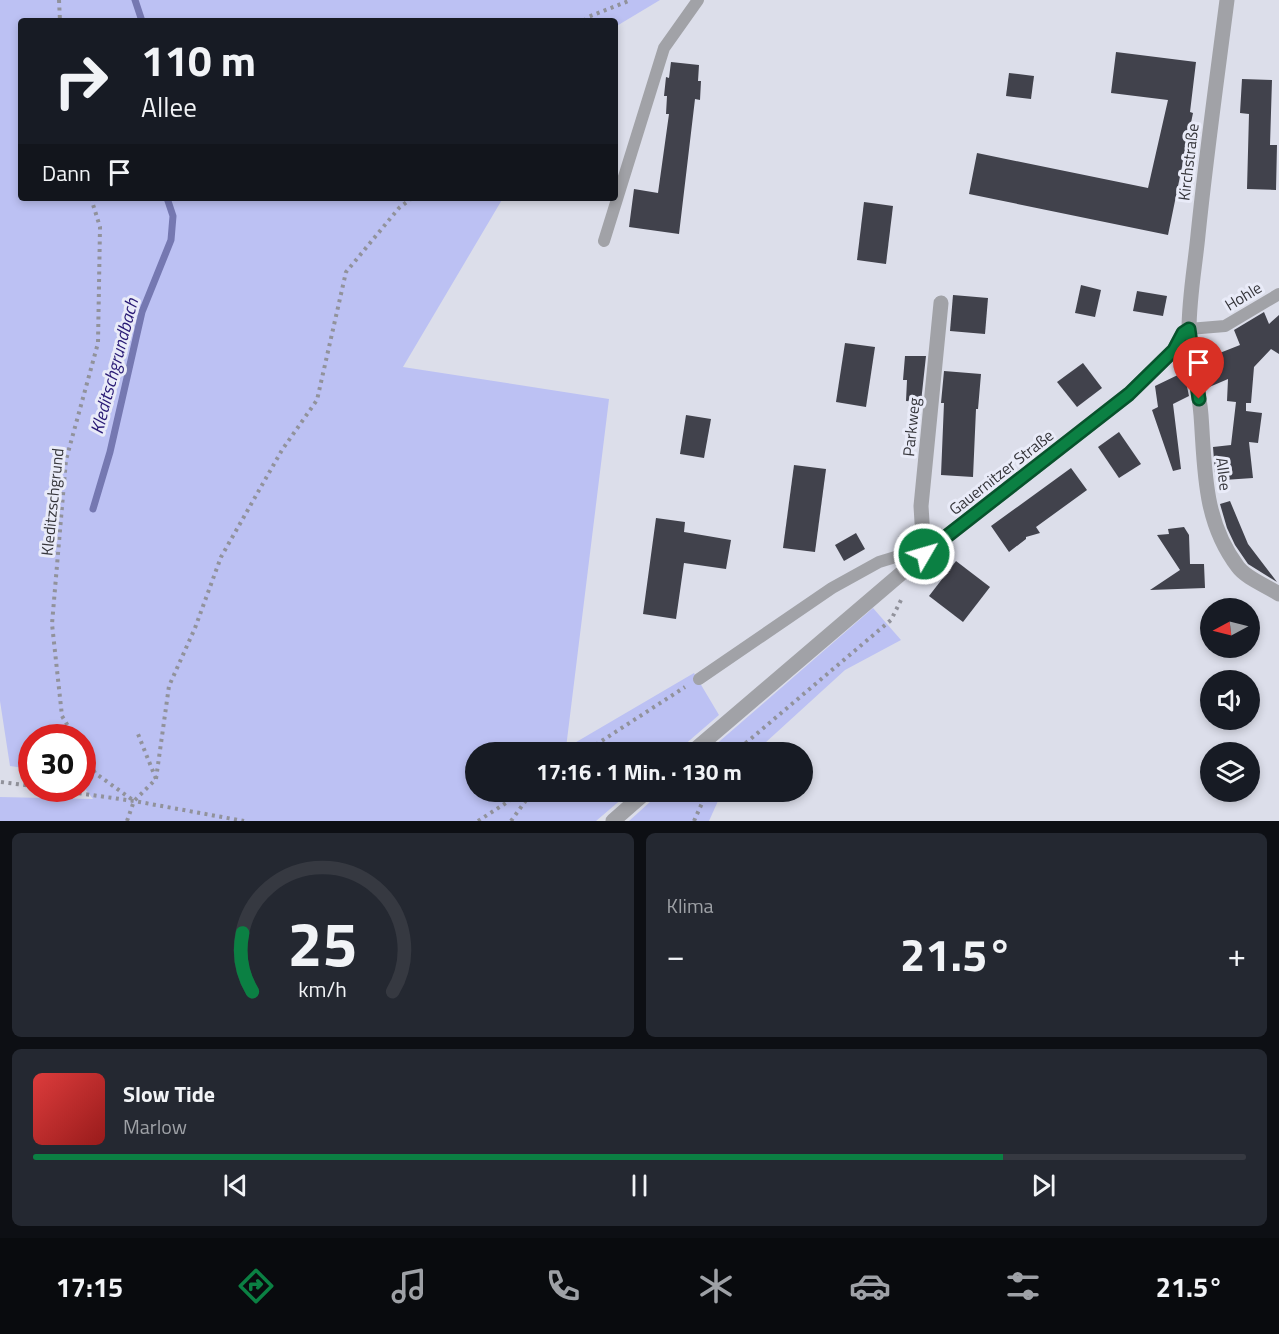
<!DOCTYPE html>
<html lang="de">
<meta charset="utf-8">
<style>
body{margin:0;font-family:"Titillium Web",sans-serif;background:#242831;color:#f1f3f6;height:100vh;display:flex;flex-direction:column;font-size:22px;white-space:nowrap}
*{box-sizing:border-box;margin:0}
p{font-size:20px;color:#9ea1a6}
.icon{flex:none;width:33px;height:33px;fill:none;stroke:currentColor;stroke-width:2;stroke-linecap:round;stroke-linejoin:round}
.map{position:relative;height:821px;overflow:hidden}
.sheet{display:flex;flex-direction:column;gap:12px;padding:12px;background:#0d0f14;flex:1}
.sheet>*{flex:none}
.guide{position:absolute;left:18px;top:18px;width:600px;height:183px;border-radius:6px;box-shadow:0 3px 9px #0003;background:#171b24;color:#f1f3f6;overflow:hidden}
.needle{width:39px;rotate:263deg}
.fabs{position:absolute;left:1200px;top:598px;display:grid;gap:12px}
.fabs a{display:grid;place-items:center;width:60px;height:60px;border-radius:50%;background:#171b24;box-shadow:0 3px 9px #0003;font-size:30px}
.speed{position:absolute;left:18px;top:724px;display:flex;gap:12px;font-size:30px;font-weight:700;text-align:center}
.speed>*{display:grid;place-content:center;width:78px;height:78px;border-radius:50%;background:#171b24;box-shadow:0 3px 9px #0003;line-height:1}
.speed .limit{border:9px solid #d22;background:#fff;color:#111}
.pin{position:absolute;display:grid;place-items:center;width:51px;height:51px;color:#fff;margin:-62px -26px;border-radius:50% 50% 50% 0;rotate:-45deg;box-shadow:0 0 6px #0007}
.pin .icon{rotate:45deg}
.me{position:absolute;width:66px;margin:-33px;rotate:52deg;stroke-linejoin:round;filter:drop-shadow(0 0 4px #0008)}
.turn{display:flex;align-items:center;gap:21px;height:126px;padding:0 24px;font-size:27px}
.turn .icon{width:78px;height:78px;stroke-width:2.5}
.turn b{display:block;font-size:42px;line-height:51px}
.then{display:flex;align-items:center;height:57px;padding:0 24px;background:#0003;gap:12px;font-size:22px}
.big{font-size:45px;font-weight:700;line-height:1.1}
.sheet .tile{flex:1;display:flex;flex-direction:column;justify-content:center;gap:9px;min-width:0;padding:0 21px;border-radius:9px;background:#242831}
.sheet .dial{align-items:center;gap:0}
.dial svg{height:156px;overflow:visible;fill:none;stroke:#363941;stroke-width:7;stroke-linecap:round;text-anchor:middle}
.dial text{fill:#f1f3f6;stroke:none}
.song{display:flex;align-items:center;gap:18px}
.cover{width:72px;height:72px;border-radius:9px;background:linear-gradient(135deg,hsl(0 70% 55%),hsl(0 70% 35%))}
.played{height:6px;border-radius:3px;background:linear-gradient(90deg,#0b8043 80%,#363941 80%)}
.keys{display:flex;justify-content:space-around;direction:ltr}
.heat{display:flex;justify-content:space-between;align-items:center;font-size:33px;direction:ltr}
.sheet .tiles{flex:1;display:grid;gap:12px;grid-template-columns:1fr 1fr}
.tile:last-child{grid-column:span 2}
.trip{position:absolute;left:465px;top:742px;width:348px;height:60px;border-radius:30px;background:#171b24;box-shadow:0 3px 9px #0003;font-weight:700;line-height:60px;text-align:center}
.tabs{display:flex;height:96px;justify-content:space-around;align-items:center;background:#090b0e;color:#9ea1a6}
.tabs .icon{width:42px;height:42px}
.tabs .current{color:#0b8043}
.tabs b{font-size:27px;color:#f1f3f6}
.map>svg:first-child{display:block}
.green{fill:#bcc1f3}
.lines{fill:none;stroke-linecap:round;stroke-linejoin:round}
.stream{stroke:#7578b1;stroke-width:7}
.building{fill:#41424c}
.path{stroke:#91929b;stroke-width:4;stroke-dasharray:3 4.5;stroke-linecap:butt}
.lane{stroke:#a1a2a7;stroke-width:12}
.street{stroke:#a1a2a7;stroke-width:15}
.route-casing{stroke:#07532c;stroke-width:15}
.route{stroke:#0b8043;stroke-width:10}
.labels{text-anchor:middle;dominant-baseline:central;stroke-width:6;stroke-linejoin:round;paint-order:stroke}
.street-label{font-size:16px;fill:#36363b;stroke:#e9ebf8}
.water-label{font-size:18px;font-style:italic;fill:#281974;stroke:#e9ebf8}
</style>
<div class="map">
<svg width="1279" height="821" viewBox="0 0 1279 821">
<rect width="100%" height="100%" fill="#dcdeea"/>
<g class="green">
<path d="M0,0H660L615,27V21H21V198H503L403,367L609,399L566,748L694,673L719,715L675,753H476V792H630L596,821H0V797L93,799L83,786L82,738H32L31,769L10,766L0,701Z"/>
<path d="M873,608L901,640L845,670L754,753H706Z"/>
<path d="M661,792H722L709,821H629Z"/>
</g>
<g class="lines">
<g class="stream">
<path d="M135,0L142,21"/>
<path d="M93,509L110,452L142,312L171,240L173,216L167,198"/>
</g>
</g>
<g class="building">
<path d="M1116,52L1196,62L1190,112L1193,113L1168,235L969,194L977,153L1148,188L1168,100L1111,93Z"/>
<path d="M671,62L699,65L698,81H701L700,100L695,99L679,234L629,227L634,189L658,193L669,114H666L667,96H664L666,77L669,78Z"/>
<path d="M1009,73L1034,76L1031,99L1006,96Z"/>
<path d="M1242,79L1272,80L1270,145H1277L1276,190L1247,189L1249,114L1240,113Z"/>
<path d="M864,202L893,206L886,264L857,260Z"/>
<path d="M1081,285L1101,290L1095,317L1075,313Z"/>
<path d="M1137,291L1167,296L1163,316L1133,311Z"/>
<path d="M953,295L988,298L985,334L950,331Z"/>
<path d="M1264,312L1269,324L1279,315V354L1271,349L1254,367L1251,403H1246V411L1262,413L1258,443L1249,442L1253,478L1224,480V472L1215,473L1213,447L1231,445L1236,402L1227,401L1228,379L1207,388L1203,364L1208,362L1207,358L1240,345L1234,330Z"/>
<path d="M845,343L875,347L866,407L836,402Z"/>
<path d="M905,356H926L921,402L906,401L907,380H903Z"/>
<path d="M1083,363L1102,388L1077,407L1057,382Z"/>
<path d="M944,371L981,374L978,409H976L973,477L941,475L944,403H941Z"/>
<path d="M1184,372L1189,396L1173,404L1181,469L1173,471L1152,410L1158,407L1155,386Z"/>
<path d="M686,415L711,419L704,458L680,454Z"/>
<path d="M1119,432L1141,464L1119,478L1098,447Z"/>
<path d="M794,465L826,469L815,552L783,548Z"/>
<path d="M1071,468L1087,490L1036,527L1040,533L1026,537V539L1009,552L991,526Z"/>
<path d="M1230,501L1248,544L1277,582L1248,564L1235,545L1227,528L1220,504Z"/>
<path d="M656,518L685,522L684,532L731,540L726,569L684,563L676,619L643,614Z"/>
<path d="M1184,527L1189,535L1190,564H1204L1205,588L1150,590L1180,570L1157,535L1169,534L1168,529Z"/>
<path d="M856,533L865,549L844,561L835,545Z"/>
<path d="M956,561L990,587L963,622L929,596Z"/>
</g>
<g class="lines">
<g class="path">
<path d="M59,0L60,21"/>
<path d="M584,21L588,17L631,0"/>
<path d="M75,738L62,716L52,624L66,460L98,343L100,227L91,198"/>
<path d="M82,751L95,773L134,801"/>
<path d="M583,753L685,687"/>
<path d="M734,753L891,620L902,598"/>
<path d="M156,779L169,686L195,628L221,557L282,450L317,400L346,272L399,208L412,198"/>
<path d="M1,782L32,786"/>
<path d="M49,789L134,801L244,821"/>
<path d="M127,821L134,801L156,779L138,734"/>
<path d="M478,821L523,792"/>
<path d="M511,821L532,792"/>
<path d="M694,821L707,792"/>
</g>
<g class="lane">
<path d="M604,241L664,48L698,0"/>
<path d="M1189,329L1225,326L1279,294"/>
<path d="M699,679L832,588L879,562L902,555L924,554"/>
</g>
<g class="street">
<path d="M1227,0C1217,78 1206,156 1198,235C1195,266 1189,298 1189,330C1189,358 1199,386 1201,415C1205,469 1203,521 1238,567C1246,578 1267,586 1279,594"/>
<path d="M924,554L921,506L941,303"/>
<path d="M691,753L924,554L1129,394L1174,350L1183,333L1189,329"/>
<path d="M613,821L646,792"/>
</g>
</g>
<g class="lines">
<g class="route-casing">
<path id="route" d="M924,554L1129,394L1174,350L1183,333L1189,329L1199,399"/>
</g>
<use href="#route" class="route"/>
</g>
<g class="labels">
<g class="street-label">
<text transform="translate(1188 162) rotate(-83)">Kirchstraße</text>
<text transform="translate(1243 296) rotate(-31)">Hohle</text>
<text transform="translate(911 427) rotate(-84)">Parkweg</text>
<text transform="translate(1001 472) rotate(-38)">Gauernitzer Straße</text>
<text transform="translate(1224 474) rotate(83)">Allee</text>
<text transform="translate(52 502) rotate(-84)">Kleditzschgrund</text>
</g>
<g class="water-label">
<text transform="translate(114 366) rotate(-75)">Kleditschgrundbach</text>
</g>
</g>
</svg>
<div class="fabs">
<a><svg class="needle" viewBox="-14 -14 28 28"><path d="M0-13l5 13h-10z" fill="#e53935"/><path d="M0 13l5-13h-10z" fill="#9ea1a6"/></svg></a>
<a><svg class="icon" aria-label="sound" viewBox="0 0 24 24"><path d="M4 9h4l5-4v14l-5-4H4zM17 9q2 3 0 6"/></svg></a>
<a><svg class="icon" aria-label="layers" viewBox="0 0 24 24"><path d="M12 4l9 5-9 5-9-5zM3 14l9 5 9-5"/></svg></a>
</div>
<div class="speed"><div class="limit">30</div></div>
<div class="pin" style="left:1199px;top:399px;background:#d93025"><svg class="icon" aria-label="arrive" viewBox="0 0 24 24"><path d="M6 21V4h12l-3 4 3 4H6"/></svg></div>
<svg class="me" style="left:924px;top:554px" viewBox="-20 -20 40 40"><circle r="17" fill="#0b8043" stroke="#fff" stroke-width="3"/><path d="M0-11L8 9 0 5-8 9z" fill="#fff"/></svg>
<div class="trip">17:16 · 1 Min. · 130 m</div>
<div class="guide">
<div class="turn"><svg class="icon" aria-label="right" viewBox="0 0 24 24"><path d="M7 20v-9h11M14 6l5 5-5 5"/></svg><div><b>110 m</b>Allee</div></div>
<div class="then">Dann<svg class="icon" aria-label="arrive" viewBox="0 0 24 24"><path d="M6 21V4h12l-3 4 3 4H6"/></svg></div>
</div>
</div>
<section class="sheet">
<div class="tiles">
<div class="tile dial"><svg viewBox="0 0 100 80">
<path d="M14 69A42 42 0 1 1 86 69"/>
<path d="M14 69A42 42 0 0 1 9 39" stroke="#0b8043"/>
<text x="50" y="56" font-size="32" font-weight="700">25</text>
<text x="50" y="72" font-size="11">km/h</text>
</svg></div>
<div class="tile"><p>Klima</p>
<div class="heat"><a>−</a><b class="big">21.5°</b><a>+</a></div>
</div>
<div class="tile">
<div class="song"><i class="cover"></i><div><b>Slow Tide</b><p>Marlow</p></div></div>
<div class="played"></div>
<div class="keys"><svg class="icon" aria-label="previous" viewBox="0 0 24 24"><path d="M18 5L8 12l10 7zM5 5v14"/></svg><svg class="icon" aria-label="pause" viewBox="0 0 24 24"><path d="M8 5v14M16 5v14"/></svg><svg class="icon" aria-label="next" viewBox="0 0 24 24"><path d="M6 5l10 7-10 7zM19 5v14"/></svg></div>
</div>
</div>
</section>
<nav class="tabs">
<b>17:15</b>
<svg class="icon current" aria-label="directions" viewBox="0 0 24 24"><path d="M12 3l9 9-9 9-9-9zM9 14v-3h6M13 9l2 2-2 2"/></svg>
<svg class="icon" aria-label="music" viewBox="0 0 24 24"><path d="M9 18V5l10-2v13"/><circle cx="6" cy="18" r="3"/><circle cx="16" cy="16" r="3"/></svg>
<svg class="icon" aria-label="phone" viewBox="0 0 24 24"><path d="M5 4h4l2 5-3 2q2 4 5 5l2-3 5 2v4C11 20 4 13 5 4z"/></svg>
<svg class="icon" aria-label="climate" viewBox="0 0 24 24"><path d="M12 3v18M4 7l16 10M4 17L20 7"/></svg>
<svg class="icon" aria-label="car" viewBox="0 0 24 24"><path d="M5 17H2v-5l4-1 3-4h7l3 4 3 1v5h-3M9 17h6M6 11h13"/><circle cx="7" cy="17" r="2"/><circle cx="17" cy="17" r="2"/></svg>
<svg class="icon" aria-label="filters" viewBox="0 0 24 24"><path d="M4 7h16M4 17h16"/><circle cx="9" cy="7" r="2"/><circle cx="15" cy="17" r="2"/></svg>
<b>21.5°</b>
</nav>
